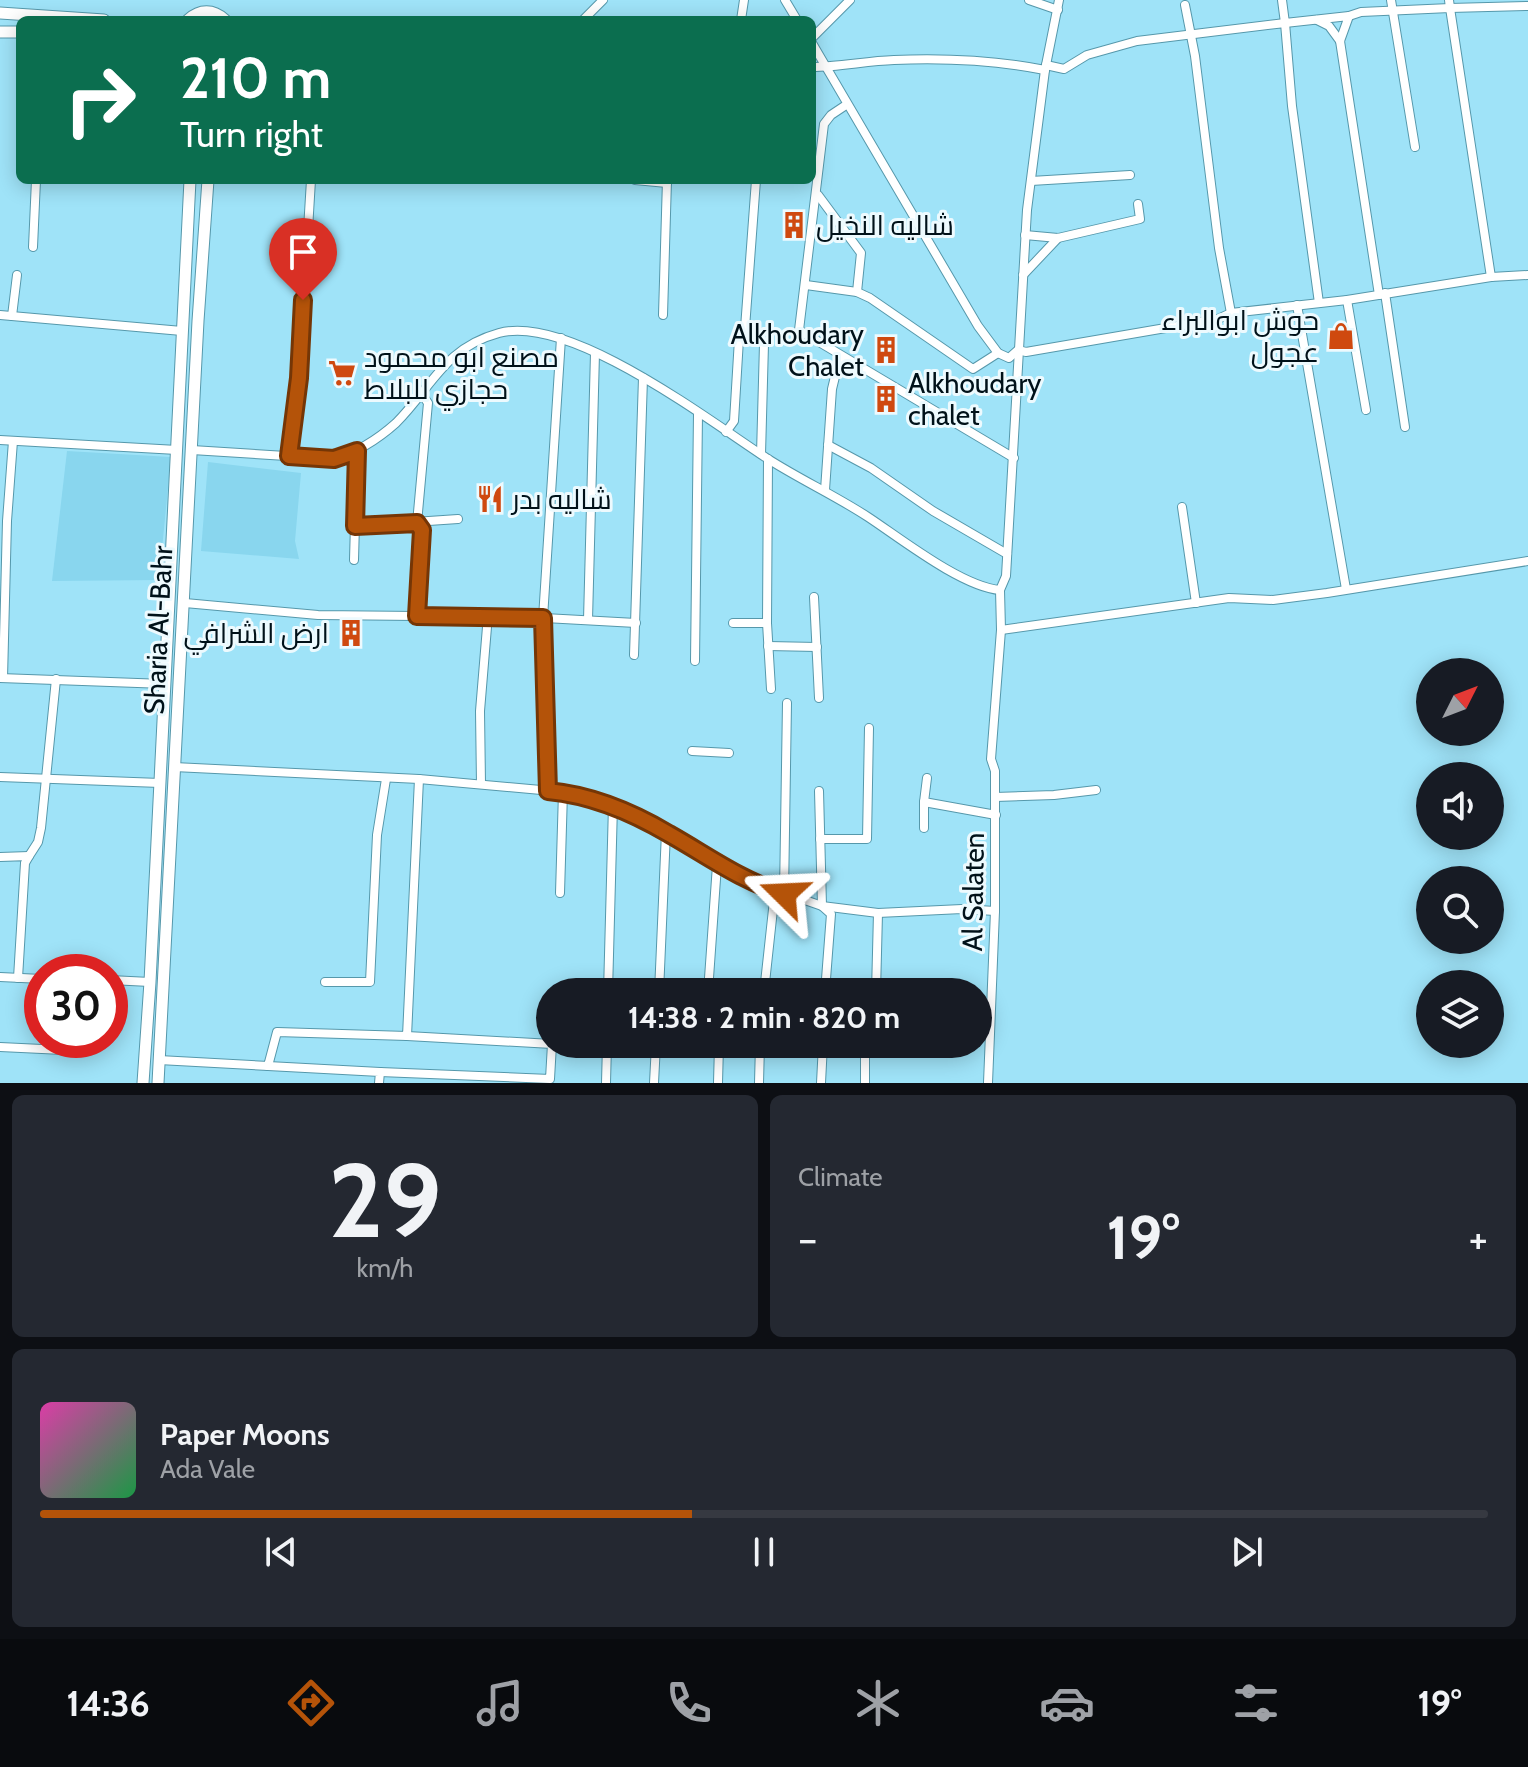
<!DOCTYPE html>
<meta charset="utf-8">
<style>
body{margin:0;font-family:Cabin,Cairo,sans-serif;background:#242831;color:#f1f3f6;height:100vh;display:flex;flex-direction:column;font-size:30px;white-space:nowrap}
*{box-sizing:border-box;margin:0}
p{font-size:26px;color:#9ea1a6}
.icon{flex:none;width:44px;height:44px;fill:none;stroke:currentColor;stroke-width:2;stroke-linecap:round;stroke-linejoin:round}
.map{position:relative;height:1083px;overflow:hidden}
.panel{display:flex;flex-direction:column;gap:12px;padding:12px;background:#0d0f14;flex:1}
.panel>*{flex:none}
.guide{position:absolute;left:16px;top:16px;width:800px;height:168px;border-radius:12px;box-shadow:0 4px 20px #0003;background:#0b6e4f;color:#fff;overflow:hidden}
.needle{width:52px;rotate:48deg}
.tools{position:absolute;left:1416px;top:658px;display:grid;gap:16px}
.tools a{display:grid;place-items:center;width:88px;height:88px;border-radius:50%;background:#171b24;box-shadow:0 4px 20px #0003;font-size:40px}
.speed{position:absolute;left:24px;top:954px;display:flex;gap:16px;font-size:40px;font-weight:700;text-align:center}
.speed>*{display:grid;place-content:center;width:104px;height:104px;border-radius:50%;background:#171b24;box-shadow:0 4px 20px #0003;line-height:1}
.speed .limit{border:12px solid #d22;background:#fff;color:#111}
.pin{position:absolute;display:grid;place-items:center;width:68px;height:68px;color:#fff;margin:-82px -34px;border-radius:50% 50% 50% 0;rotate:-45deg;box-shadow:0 0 8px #0007}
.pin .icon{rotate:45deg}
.me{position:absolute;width:88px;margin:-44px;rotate:291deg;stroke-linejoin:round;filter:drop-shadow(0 0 6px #0008)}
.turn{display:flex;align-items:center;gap:28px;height:168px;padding:0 32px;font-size:36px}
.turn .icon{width:104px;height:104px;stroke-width:2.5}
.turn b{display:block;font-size:56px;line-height:68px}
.big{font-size:60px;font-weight:700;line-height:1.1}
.panel .tile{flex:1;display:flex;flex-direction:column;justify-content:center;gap:12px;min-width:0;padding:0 28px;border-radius:12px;background:#242831}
.panel .dial{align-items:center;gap:0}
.dial b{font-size:104px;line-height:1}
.song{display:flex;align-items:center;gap:24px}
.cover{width:96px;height:96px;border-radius:12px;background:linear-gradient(135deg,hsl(320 70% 55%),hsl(140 70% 35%))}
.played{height:8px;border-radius:4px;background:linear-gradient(90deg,#b45309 45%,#363941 45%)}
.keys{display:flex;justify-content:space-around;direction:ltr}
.heat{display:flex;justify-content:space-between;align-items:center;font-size:44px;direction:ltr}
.panel .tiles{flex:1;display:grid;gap:12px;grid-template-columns:1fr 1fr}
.tile:last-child{grid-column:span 2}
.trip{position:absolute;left:536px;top:978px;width:456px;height:80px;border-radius:40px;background:#171b24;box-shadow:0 4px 20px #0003;font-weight:700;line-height:80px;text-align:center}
.tab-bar{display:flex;height:128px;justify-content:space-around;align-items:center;background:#090b0e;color:#9ea1a6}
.tab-bar .icon{width:56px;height:56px}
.tab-bar .current{color:#b45309}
.tab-bar b{font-size:36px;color:#f1f3f6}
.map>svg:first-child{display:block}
.built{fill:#89d6ee}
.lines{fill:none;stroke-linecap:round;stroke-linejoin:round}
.minor-casing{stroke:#5698ab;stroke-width:10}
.major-casing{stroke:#5698ab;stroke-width:13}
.minor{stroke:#fff;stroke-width:8}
.major{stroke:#fff;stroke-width:11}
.route-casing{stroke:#753606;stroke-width:20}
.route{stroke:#b45309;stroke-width:14}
.labels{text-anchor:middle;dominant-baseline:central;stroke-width:6;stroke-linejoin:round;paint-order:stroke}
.poi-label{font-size:28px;fill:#001119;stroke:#edfafe;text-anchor:start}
.street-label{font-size:28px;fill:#001119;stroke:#edfafe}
</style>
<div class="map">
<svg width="1528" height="1083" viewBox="0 0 1528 1083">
<rect width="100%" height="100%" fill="#9fe3f8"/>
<g class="built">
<path d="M67,451L171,457L159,580L52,581Z"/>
<path d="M208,462L301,473L295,541L299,559L201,551Z"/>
</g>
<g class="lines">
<g class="minor-casing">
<g id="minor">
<path d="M785,0L797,20"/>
<path d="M1029,0L1058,10"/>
<path d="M1282,0L1285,23L1349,16L1340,41L1379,295"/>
<path d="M1391,0L1415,147"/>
<path d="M1449,0L1450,8L1528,6"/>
<path d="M1185,5L1195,56L1219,248L1231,313"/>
<path d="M1349,16L1361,12L1450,8L1491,277"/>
<path d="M583,20L603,0"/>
<path d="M741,20L744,0"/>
<path d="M1317,20L1329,26L1340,41"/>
<path d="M812,38L850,0"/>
<path d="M812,43L978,326L998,353L1009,358L1018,350L1026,352L1218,319L1231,313L1347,300L1491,277L1528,275"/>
<path d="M1046,65L1064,69L1087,55L1137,41L1285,23L1292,106L1319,303"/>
<path d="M812,67C839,67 866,61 894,60C944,58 995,60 1045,70"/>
<path d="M846,105L831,115L824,124L799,330L1014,458"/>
<path d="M635,180L667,183"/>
<path d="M756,180L745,328L764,344L761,454"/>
<path d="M1031,181L1130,175"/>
<path d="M818,195L861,253L857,292L870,298L973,369L998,353"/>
<path d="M1025,235L1058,238L1140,219L1138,204"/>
<path d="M33,247L36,180"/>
<path d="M1023,275L1058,238"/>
<path d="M806,285L857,292"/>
<path d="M1385,293L1405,427"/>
<path d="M1347,300L1366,410"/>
<path d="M1297,305L1346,589"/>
<path d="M0,315L182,331"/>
<path d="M663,315L667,180"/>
<path d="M12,316L17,275"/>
<path d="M421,393L428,403L417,523L422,530L417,616L488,615L636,623"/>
<path d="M726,432L734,421L739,339L745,328"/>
<path d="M0,440L177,450"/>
<path d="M828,445L871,468L933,511L1007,554"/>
<path d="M192,450L334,459C358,452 377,440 396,423C432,387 444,348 499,333C570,314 708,420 768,459C801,480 836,496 868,517C900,538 962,587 1000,590"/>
<path d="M289,456L299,378L311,180"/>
<path d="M768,459L767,623L771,689"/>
<path d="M825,490L832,389L840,356"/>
<path d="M1182,507L1196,603"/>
<path d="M355,526L458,519"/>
<path d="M354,560L357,451"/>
<path d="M814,597L819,698"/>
<path d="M185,603L318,615L417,616"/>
<path d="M588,620L595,353"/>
<path d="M733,623H767"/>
<path d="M1001,630L1229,598L1273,600L1327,593L1528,561"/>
<path d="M768,646L817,647"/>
<path d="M634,655L643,378"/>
<path d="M695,661L698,414"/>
<path d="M0,678L165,684"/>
<path d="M3,678L7,521L13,441"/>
<path d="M692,751L729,753"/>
<path d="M174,767L419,779L563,792L613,805L666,832L717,865L753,882L822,906L878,913L962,909L995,911"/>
<path d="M0,777L160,783"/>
<path d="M927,778L924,802L996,815"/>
<path d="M481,784L480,711L488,615"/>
<path d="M548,791L543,618L561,338"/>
<path d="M819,791L822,906L831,914L825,992"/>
<path d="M995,797L1054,795L1096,790"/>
<path d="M924,828V802"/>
<path d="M820,839H867L869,728"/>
<path d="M29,856L38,842L41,828L56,679"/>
<path d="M0,857L29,856L25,863L18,978"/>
<path d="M560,893L563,792"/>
<path d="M784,894L787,703"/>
<path d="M0,977L42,979"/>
<path d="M110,980L150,982"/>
<path d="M325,982H370L377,835L386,779"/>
<path d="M608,992L613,805"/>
<path d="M659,992L666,832"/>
<path d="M708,992L717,865"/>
<path d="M764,992L775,891"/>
<path d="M876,992L878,913"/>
<path d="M0,1047L63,1050L64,1040"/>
<path d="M159,1060L268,1066L277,1032L407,1036L419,779"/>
<path d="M268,1066L380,1072L379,1083"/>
<path d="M380,1072L550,1079L552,1044L407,1036"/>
<path d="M606,1083L607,1044"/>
<path d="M654,1083L656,1044"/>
<path d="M718,1083L719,1045"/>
<path d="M759,1083L760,1044"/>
<path d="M821,1083L823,1044"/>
<path d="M865,1083V1044"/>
<path d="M988,1083L995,911V771L991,759L1001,630L1000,590L1006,576L1027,210L1045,70L1059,0"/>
</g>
</g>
<g class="major-casing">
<g id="major">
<path d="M0,13L104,20"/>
<path d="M188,20C200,9 213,9 225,20"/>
<path d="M0,32H20"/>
<path d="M143,1083L150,982L190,180"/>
<path d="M158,1083L198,321L208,180"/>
</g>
</g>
<use href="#minor" class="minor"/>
<use href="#major" class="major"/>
</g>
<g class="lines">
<g class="route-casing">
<path id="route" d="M303,300L299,378L289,456L334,459L357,451L355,526L417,523L422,530L417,616L543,618L548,791C591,795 632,812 669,834C708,856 740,880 784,894"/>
</g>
<use href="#route" class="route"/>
</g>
<defs>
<g id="building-bare" transform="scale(2.16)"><path d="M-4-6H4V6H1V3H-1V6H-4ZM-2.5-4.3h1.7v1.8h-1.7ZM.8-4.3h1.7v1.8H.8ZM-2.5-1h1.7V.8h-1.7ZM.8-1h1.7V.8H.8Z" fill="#cf490f" stroke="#edfafe" stroke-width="2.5" paint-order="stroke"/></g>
<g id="shop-bare" transform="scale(2.16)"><path d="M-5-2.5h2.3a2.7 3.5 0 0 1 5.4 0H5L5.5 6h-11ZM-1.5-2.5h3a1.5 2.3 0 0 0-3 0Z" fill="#cf490f" stroke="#edfafe" stroke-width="2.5" paint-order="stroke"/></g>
<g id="supermarket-bare" transform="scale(2.16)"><path d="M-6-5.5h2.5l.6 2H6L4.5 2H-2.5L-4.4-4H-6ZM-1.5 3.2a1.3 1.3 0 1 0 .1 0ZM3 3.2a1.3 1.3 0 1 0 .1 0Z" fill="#cf490f" stroke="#edfafe" stroke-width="2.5" paint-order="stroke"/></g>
<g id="restaurant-bare" transform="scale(2.16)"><path d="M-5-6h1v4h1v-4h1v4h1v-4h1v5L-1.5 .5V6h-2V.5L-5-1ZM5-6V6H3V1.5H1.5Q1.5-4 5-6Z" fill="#cf490f" stroke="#edfafe" stroke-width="2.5" paint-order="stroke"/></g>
</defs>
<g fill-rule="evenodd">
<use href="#building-bare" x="794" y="225"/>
<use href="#shop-bare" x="1341" y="336"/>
<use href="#building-bare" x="886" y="350"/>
<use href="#supermarket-bare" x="342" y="373"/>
<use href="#building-bare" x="886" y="399"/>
<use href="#restaurant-bare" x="490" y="499"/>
<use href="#building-bare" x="351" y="633"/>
</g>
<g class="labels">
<g class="poi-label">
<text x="816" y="225">شاليه النخيل</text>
<text x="1319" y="320" text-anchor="end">حوش ابوالبراء<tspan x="1319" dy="32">عجول</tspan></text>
<text x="864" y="334" text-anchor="end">Alkhoudary<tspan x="864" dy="32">Chalet</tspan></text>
<text x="364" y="357">مصنع ابو محمود<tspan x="364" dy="32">حجازي للبلاط</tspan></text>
<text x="908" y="383">Alkhoudary<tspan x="908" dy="32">chalet</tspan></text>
<text x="512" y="499">شاليه بدر</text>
<text x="329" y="633" text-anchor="end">ارض الشرافي</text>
</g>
<g class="street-label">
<text transform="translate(158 630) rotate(-87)">Sharia Al-Bahr</text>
<text transform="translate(973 892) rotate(-89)">Al Salaten</text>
</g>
</g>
</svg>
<div class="tools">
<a><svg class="needle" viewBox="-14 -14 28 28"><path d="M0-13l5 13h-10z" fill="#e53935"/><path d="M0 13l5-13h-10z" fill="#9ea1a6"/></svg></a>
<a><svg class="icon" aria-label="sound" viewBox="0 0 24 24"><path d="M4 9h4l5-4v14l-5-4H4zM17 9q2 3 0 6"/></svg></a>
<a><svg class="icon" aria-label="search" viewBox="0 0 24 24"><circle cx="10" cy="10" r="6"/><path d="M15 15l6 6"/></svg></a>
<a><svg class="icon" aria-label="layers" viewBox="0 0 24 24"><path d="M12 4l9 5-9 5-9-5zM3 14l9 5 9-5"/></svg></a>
</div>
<div class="speed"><div class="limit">30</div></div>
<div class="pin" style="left:303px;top:300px;background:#d93025"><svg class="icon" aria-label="arrive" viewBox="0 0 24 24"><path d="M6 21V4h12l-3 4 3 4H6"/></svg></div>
<svg class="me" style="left:784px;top:894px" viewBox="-20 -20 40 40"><path d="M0-17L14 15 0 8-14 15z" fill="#b45309" stroke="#fff" stroke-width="4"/></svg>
<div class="trip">14:38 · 2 min · 820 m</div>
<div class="guide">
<div class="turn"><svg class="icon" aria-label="right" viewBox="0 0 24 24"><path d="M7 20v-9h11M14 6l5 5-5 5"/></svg><div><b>210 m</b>Turn right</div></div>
</div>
</div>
<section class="panel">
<div class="tiles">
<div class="tile dial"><b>29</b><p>km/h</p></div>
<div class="tile"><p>Climate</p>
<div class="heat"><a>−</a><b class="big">19°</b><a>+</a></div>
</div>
<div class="tile">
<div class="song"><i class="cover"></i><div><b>Paper Moons</b><p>Ada Vale</p></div></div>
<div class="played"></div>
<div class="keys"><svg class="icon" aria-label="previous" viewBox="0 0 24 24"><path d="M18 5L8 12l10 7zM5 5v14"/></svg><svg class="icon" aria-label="pause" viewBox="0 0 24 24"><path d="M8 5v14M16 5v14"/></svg><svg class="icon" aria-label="next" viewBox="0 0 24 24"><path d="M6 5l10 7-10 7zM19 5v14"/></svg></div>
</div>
</div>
</section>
<nav class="tab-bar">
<b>14:36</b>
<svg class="icon current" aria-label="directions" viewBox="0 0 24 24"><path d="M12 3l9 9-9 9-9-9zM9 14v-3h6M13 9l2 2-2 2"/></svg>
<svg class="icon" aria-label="music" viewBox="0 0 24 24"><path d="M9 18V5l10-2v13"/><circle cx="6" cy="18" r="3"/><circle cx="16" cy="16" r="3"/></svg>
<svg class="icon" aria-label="phone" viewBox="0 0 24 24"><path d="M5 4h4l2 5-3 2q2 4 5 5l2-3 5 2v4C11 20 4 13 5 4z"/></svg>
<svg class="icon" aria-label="climate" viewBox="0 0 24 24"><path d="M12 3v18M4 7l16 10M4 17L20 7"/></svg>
<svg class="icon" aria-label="car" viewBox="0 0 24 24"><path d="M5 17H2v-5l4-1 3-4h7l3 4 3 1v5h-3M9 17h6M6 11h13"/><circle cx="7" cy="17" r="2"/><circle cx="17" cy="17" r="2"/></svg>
<svg class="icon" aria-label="filters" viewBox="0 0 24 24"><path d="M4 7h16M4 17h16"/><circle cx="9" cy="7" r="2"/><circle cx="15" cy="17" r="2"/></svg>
<b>19°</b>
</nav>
